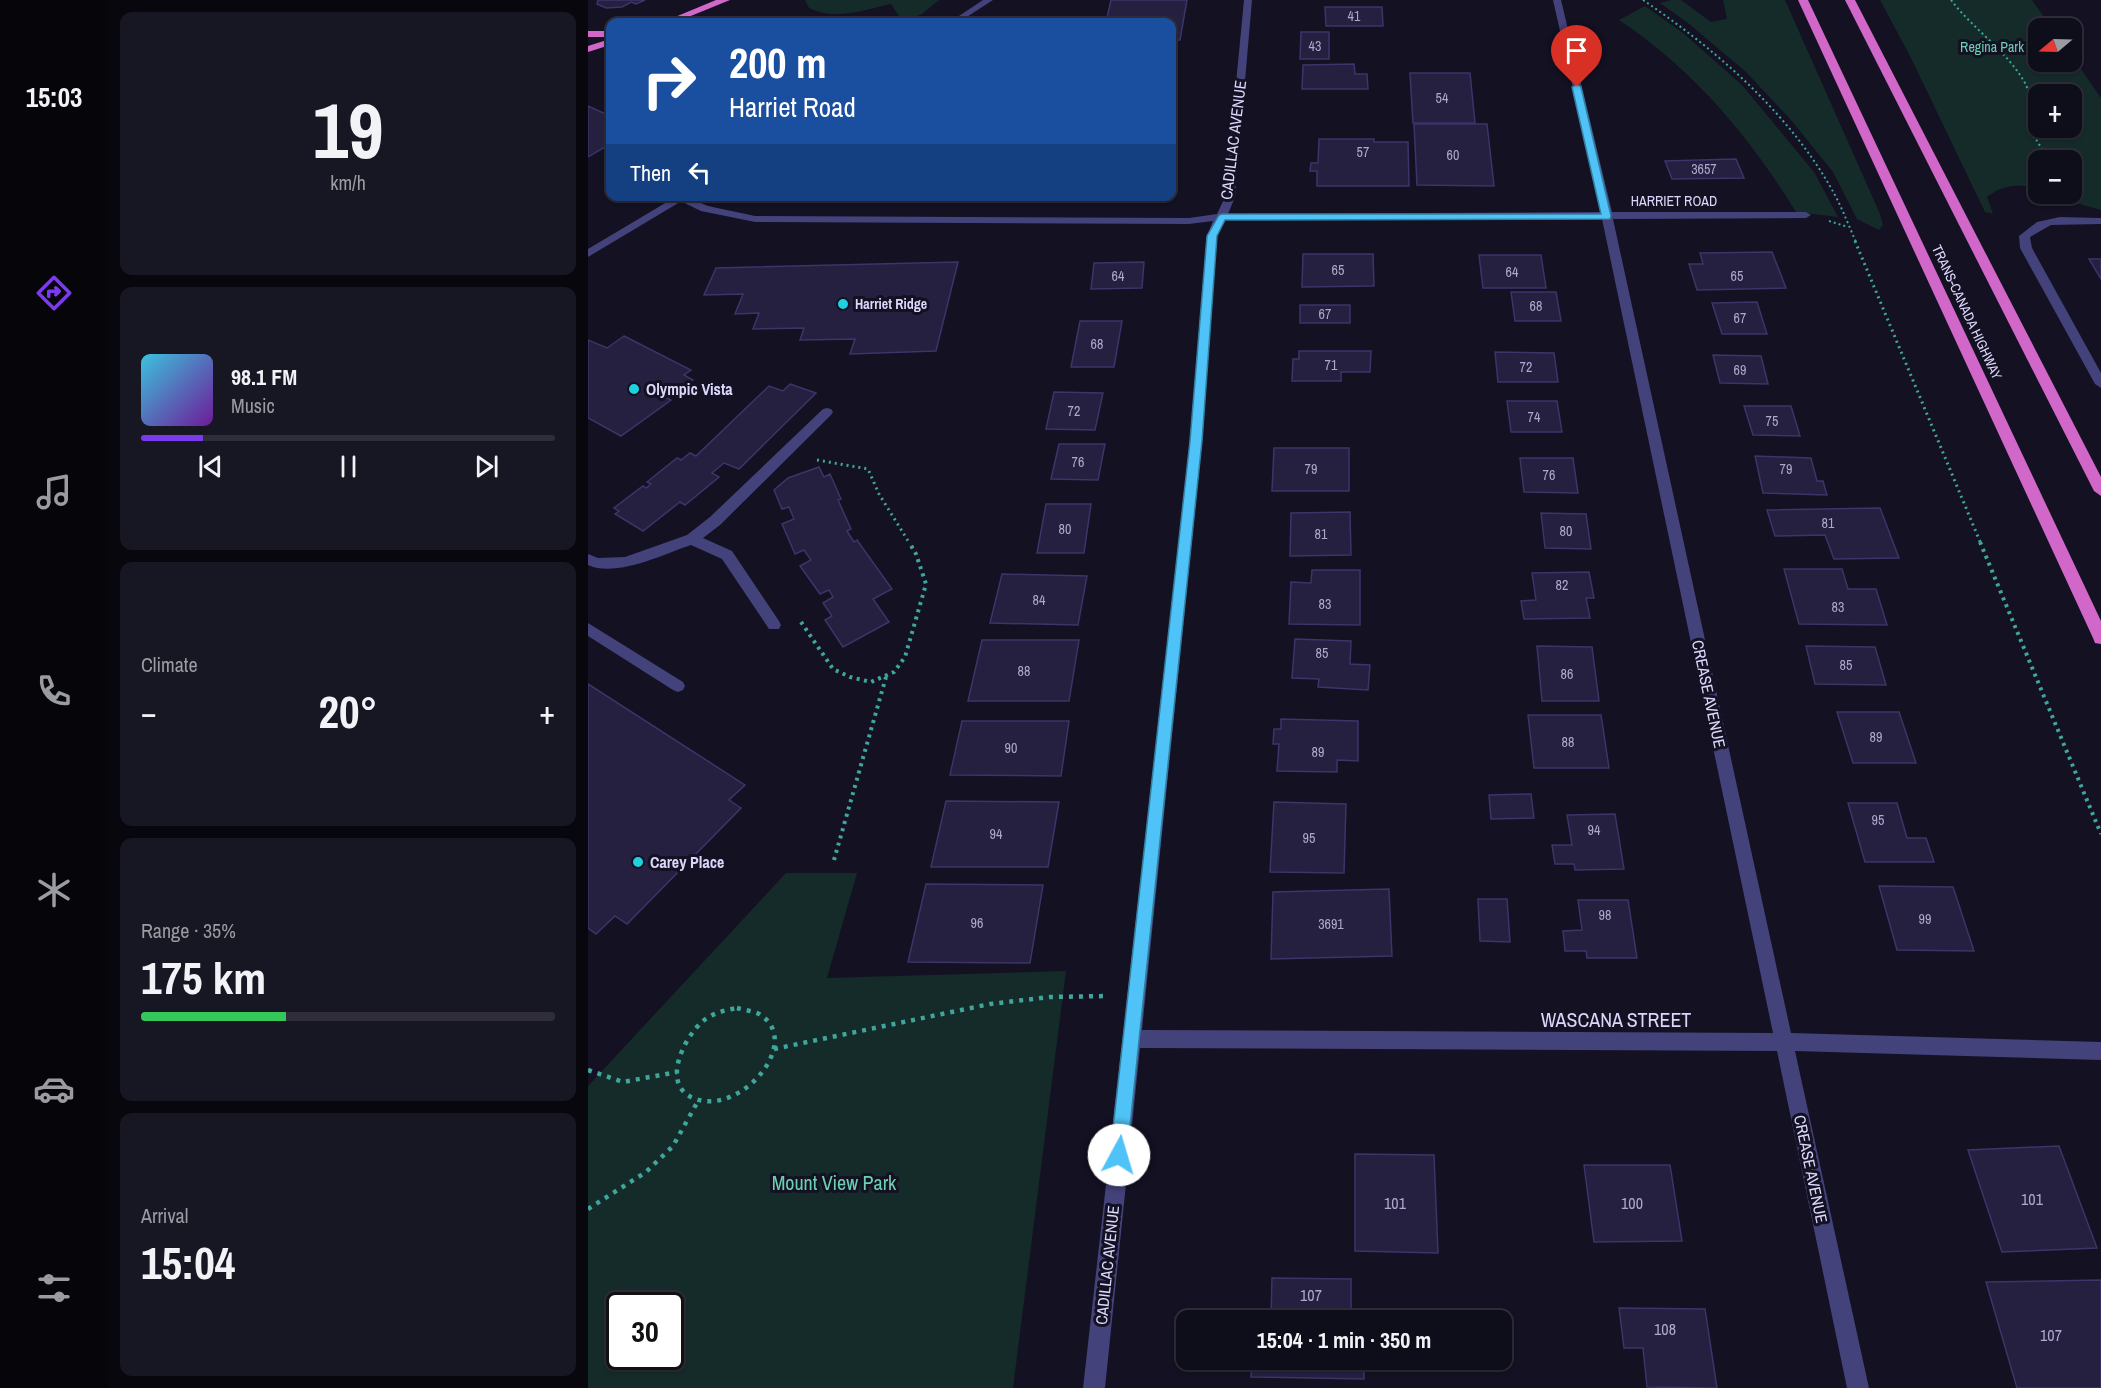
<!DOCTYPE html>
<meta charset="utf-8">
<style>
body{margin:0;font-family:"Archivo Narrow",sans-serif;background:#171623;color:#f1f3f6;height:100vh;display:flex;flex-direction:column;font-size:22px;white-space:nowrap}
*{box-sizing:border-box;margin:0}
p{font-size:20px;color:#9b9ca2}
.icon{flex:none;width:33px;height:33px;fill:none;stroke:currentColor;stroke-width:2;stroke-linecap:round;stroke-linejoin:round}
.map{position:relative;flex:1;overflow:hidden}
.sheet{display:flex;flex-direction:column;gap:12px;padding:12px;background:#08070e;width:480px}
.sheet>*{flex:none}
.guide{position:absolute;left:18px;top:18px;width:570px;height:183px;border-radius:12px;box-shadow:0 2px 4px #0004,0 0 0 2px #2e2d39;background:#1a4fa0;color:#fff;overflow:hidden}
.needle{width:39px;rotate:251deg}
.buttons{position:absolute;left:1440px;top:18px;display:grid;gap:12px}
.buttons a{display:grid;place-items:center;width:54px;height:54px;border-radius:12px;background:#0e0d1a;box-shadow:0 2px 4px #0004,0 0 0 2px #2e2d39;font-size:30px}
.speed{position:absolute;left:18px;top:1292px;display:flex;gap:12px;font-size:30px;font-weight:700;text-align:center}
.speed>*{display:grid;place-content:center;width:78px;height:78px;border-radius:50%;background:#0e0d1a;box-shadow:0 2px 4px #0004,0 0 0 2px #2e2d39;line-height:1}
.speed .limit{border:3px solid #111;border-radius:9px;background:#fff;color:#111}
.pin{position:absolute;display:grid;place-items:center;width:51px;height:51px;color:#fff;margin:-62px -26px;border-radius:50% 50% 50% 0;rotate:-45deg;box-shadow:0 0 6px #0007}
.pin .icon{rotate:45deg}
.me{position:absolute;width:66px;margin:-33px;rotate:6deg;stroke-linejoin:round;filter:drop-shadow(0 0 4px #0008)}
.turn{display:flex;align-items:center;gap:21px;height:126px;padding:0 24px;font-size:27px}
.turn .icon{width:78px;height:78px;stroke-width:2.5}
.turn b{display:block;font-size:42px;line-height:51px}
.then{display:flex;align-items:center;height:57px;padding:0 24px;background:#0003;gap:12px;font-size:22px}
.big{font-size:45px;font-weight:700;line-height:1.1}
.sheet .tile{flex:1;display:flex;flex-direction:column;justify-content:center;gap:9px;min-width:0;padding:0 21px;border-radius:12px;background:#171623}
.sheet .dial{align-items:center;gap:0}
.dial b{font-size:78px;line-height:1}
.song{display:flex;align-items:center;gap:18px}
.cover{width:72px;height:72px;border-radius:9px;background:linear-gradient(135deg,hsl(190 70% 55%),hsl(280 70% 35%))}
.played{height:6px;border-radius:3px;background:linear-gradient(90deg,#7c3aed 15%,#2e2d39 15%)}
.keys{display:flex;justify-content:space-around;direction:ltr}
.heat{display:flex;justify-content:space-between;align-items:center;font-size:33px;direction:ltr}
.charge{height:9px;border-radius:4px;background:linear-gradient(90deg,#34c759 35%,#2e2d39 0)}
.trip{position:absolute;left:588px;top:1310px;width:336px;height:60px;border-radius:12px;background:#0e0d1a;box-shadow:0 2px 4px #0004,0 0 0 2px #2e2d39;font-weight:700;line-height:60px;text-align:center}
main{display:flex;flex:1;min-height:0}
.tab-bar{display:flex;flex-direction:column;width:108px;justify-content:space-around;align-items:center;background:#06050a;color:#9b9ca2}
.tab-bar .icon{width:42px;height:42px}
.tab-bar .selected{color:#7c3aed}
.tab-bar b{font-size:27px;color:#f1f3f6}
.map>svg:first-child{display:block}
.green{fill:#152b29;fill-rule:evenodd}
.building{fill:#251f40;stroke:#3d3469;stroke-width:1.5}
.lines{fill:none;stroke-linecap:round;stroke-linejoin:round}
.path-far3{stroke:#3fa69d;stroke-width:2;stroke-dasharray:2 3;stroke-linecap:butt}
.path-far2{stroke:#3fa69d;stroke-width:3;stroke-dasharray:2 4;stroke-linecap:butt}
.path-far1{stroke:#3fa69d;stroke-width:4;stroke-dasharray:3 4.5;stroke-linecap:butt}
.path{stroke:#3fa69d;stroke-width:4.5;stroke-dasharray:4 6;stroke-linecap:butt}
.service{fill:#43427a;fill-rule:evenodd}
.minor{fill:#43427a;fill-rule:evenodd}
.tertiary{fill:#43427a;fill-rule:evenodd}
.trunk{fill:#d167c9;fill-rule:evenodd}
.route{fill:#4fc3f7;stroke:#337fa1;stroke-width:1.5}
.poi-dot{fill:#1ed1de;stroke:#131122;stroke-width:2}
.labels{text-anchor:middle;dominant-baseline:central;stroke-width:6;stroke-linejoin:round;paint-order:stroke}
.number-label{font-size:14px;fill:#ada9cc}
.far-park-label{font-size:14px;fill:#6cd0b4;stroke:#131122}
.far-street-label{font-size:14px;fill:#dad7fa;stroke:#131122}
.far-poi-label{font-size:14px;font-weight:bold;fill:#dad7fa;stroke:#131122;text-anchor:start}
.street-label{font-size:16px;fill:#dad7fa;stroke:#131122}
.poi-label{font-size:16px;font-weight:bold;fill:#dad7fa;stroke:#131122;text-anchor:start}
.near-number-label{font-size:16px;fill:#ada9cc}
.near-street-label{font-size:20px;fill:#dad7fa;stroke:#131122}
.near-park-label{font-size:20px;fill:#6cd0b4;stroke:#131122}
</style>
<main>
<nav class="tab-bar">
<b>15:03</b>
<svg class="icon selected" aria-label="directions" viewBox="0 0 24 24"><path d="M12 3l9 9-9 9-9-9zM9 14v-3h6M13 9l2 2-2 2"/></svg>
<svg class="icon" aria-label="music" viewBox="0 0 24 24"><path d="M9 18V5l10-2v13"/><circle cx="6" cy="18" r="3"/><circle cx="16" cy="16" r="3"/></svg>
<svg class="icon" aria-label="phone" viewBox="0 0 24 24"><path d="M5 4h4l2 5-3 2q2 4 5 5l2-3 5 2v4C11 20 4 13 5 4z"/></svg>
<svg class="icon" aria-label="climate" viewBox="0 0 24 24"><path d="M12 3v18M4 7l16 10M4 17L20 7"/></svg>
<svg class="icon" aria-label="car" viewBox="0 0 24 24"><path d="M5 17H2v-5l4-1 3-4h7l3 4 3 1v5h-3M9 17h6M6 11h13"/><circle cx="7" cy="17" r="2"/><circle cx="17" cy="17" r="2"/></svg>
<svg class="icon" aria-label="filters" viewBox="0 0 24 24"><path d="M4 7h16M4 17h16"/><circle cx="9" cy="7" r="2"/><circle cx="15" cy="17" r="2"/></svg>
</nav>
<section class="sheet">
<div class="tile dial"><b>19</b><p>km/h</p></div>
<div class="tile">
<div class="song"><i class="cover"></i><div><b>98.1 FM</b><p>Music</p></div></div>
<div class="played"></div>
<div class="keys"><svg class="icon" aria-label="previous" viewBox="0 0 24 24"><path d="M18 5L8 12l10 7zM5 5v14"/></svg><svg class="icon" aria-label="pause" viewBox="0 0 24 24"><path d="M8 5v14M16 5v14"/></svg><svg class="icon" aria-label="next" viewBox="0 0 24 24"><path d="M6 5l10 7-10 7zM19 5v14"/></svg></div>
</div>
<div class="tile"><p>Climate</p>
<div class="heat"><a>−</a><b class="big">20°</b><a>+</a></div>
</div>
<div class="tile"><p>Range · 35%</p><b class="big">175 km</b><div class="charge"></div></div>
<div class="tile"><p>Arrival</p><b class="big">15:04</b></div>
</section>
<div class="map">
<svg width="1513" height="1388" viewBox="0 0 1513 1388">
<rect width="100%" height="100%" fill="#131122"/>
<g class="green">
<path d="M217,0H351L334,14L315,22L303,4C276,10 247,21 221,8Z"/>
<path d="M1083,0H1093L1123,22L1139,19L1135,0H1197L1292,214L1295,225L1291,230L1269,219L1245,172L1203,120L1158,72L1100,23L1072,3Z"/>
<path d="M1292,0H1444L1464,28H1450V62H1484V56L1513,98V210L1477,200L1484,194V160H1450V188C1431,184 1415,184 1399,197L1405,214L1397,212L1322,56ZM1450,94H1484V128H1450Z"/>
<path d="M1057,6L1095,33L1154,85L1226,172L1250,217L1208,212C1162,137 1105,69 1031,20Z"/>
<path d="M198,873H269L239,978L478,971L425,1388H0V1086ZM32,1305H82V1356H32Z"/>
</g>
<g class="building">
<path d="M10,0H57L48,4L43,2L34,7L18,8L9,4Z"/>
<path d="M523,0H599L592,40H584V22H518Z"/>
<path d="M737,7H794L795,26H738Z"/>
<path d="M713,32H741V59H712Z"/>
<path d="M766,64L767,74H779L780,89H714L715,65Z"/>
<path d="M822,73H882L887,123H825Z"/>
<path d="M0,106L22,116V144L0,157Z"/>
<path d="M826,124H899L906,186L829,185Z"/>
<path d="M731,139H786V142H820L821,186H729V171H722L723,163H730Z"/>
<path d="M1148,159L1156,178L1084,179L1077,161Z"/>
<path d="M1184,252L1198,288L1109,290L1101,264H1115L1112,253Z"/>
<path d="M715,254H785L786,286L714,287Z"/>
<path d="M891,255H953L958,288H895Z"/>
<path d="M1501,259H1513V279Z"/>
<path d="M370,262L348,351L262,354L267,339L212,340L216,328L165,329L171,313L147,314L155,294L116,295L128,268Z"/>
<path d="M556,262L554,288L503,289L506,263Z"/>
<path d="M923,292H968L973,321H927Z"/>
<path d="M1169,302L1179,334H1134L1124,303Z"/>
<rect x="712" y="305" width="50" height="18"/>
<path d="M492,321H534L526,367H483Z"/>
<path d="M36,336L103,370L96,375L105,380L79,398L83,400L33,436L0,418V340L19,348Z"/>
<path d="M711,351H783L782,372H753V381H704L705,359H711Z"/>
<path d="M907,352L966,353L970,382H910Z"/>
<path d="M1125,355L1173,356L1180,384L1132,383Z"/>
<path d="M202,384L228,393L151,469L136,463L124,473L131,477L97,505L92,502L55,531L27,514L31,511L26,508L55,486L58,488L63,484L59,482L89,458L93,460L102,453L108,456L181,386L195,391Z"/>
<path d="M466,392L515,393L507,430L458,429Z"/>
<path d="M919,401H969L974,432H923Z"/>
<path d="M1156,406H1203L1212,436L1165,435Z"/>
<path d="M471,444H517L510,480L463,479Z"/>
<path d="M686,448H761V491H684Z"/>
<path d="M1167,456L1223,458L1229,481H1235L1239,495L1175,493Z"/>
<path d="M932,458H985L990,493L936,492Z"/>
<path d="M231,467L236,477L242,474L253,499L250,500L263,529L259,531L262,536L266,542L269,540L304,589L285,599L301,622L255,647L237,620L244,616L235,603L245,597L241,590L232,594L212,566L223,560L216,550L207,554L194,524L206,519L201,507L194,509L186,490L200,478Z"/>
<path d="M458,504H503L496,553H449Z"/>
<path d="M1292,508L1311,558L1246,559L1237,535L1187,536L1179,510Z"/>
<path d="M762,512L763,555L702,556L703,513Z"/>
<path d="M953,513L998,514L1003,549L957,548Z"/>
<path d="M1196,569H1254L1260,589H1288L1299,625L1211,624Z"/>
<path d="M724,570H772V625L701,624L703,582L723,583Z"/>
<path d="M1001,572L1006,598H998L1002,618L936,619L933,601L948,600L944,573Z"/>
<path d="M414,574L499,576L490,625L402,623Z"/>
<path d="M707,639L763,641L762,664L782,665L780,690L730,687L731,679L704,678Z"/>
<path d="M394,640H491L481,701H380Z"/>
<path d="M949,646L1004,647L1011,701H954Z"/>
<path d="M1218,646L1287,647L1298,685L1227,684Z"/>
<path d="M0,684L157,785L141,800L153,808L39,924L27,916L8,934L0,928Z"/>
<path d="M1249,712H1311L1328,763H1265Z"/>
<path d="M940,715H1013L1021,768H946Z"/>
<path d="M693,719L770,721V761L749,760V772L689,771L691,744H685L686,729H693Z"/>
<path d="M374,721H481L473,776L362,775Z"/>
<path d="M943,794L946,818L903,819L901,795Z"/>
<path d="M358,801L471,802L460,867H343Z"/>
<path d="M686,802L758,804L756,873L682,872Z"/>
<path d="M1260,803H1309L1319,838H1338L1346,862H1277Z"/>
<path d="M1027,814L1036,869L987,870L986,864H967L964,845H984L979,815Z"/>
<path d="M338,884L455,885L442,963L320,962Z"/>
<path d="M1291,886L1365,887L1386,951L1309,950Z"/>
<path d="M801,889L804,956L683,959L685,892Z"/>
<path d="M890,899H919L922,942L892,941Z"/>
<path d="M990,900H1040L1049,958H999L998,951H977L975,931L994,930Z"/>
<path d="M1471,1146L1509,1248L1414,1252L1380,1150Z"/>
<path d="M767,1154L846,1155L850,1253L767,1251Z"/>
<path d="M996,1165H1082L1094,1241L1006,1242Z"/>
<path d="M684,1278L763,1279V1312L777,1311V1320H667V1317H683Z"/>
<path d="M1513,1280V1388H1429L1398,1282Z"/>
<path d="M1031,1308L1117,1309L1129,1388L1059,1387L1055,1348H1036Z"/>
<path d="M664,1359H776V1379L663,1377Z"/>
</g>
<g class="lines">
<g class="path-far3">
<path d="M1055,0C1127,49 1199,111 1243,188C1253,205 1260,224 1268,242"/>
<path d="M1363,0C1385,29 1419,51 1437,83C1444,96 1439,110 1442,124C1445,137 1454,149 1462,160"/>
<path d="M1241,221L1260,227"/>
</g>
<g class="path-far2">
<path d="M1267,241L1393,544"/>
<path d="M229,460L280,469L291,494L322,544"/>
</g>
<g class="path-far1">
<path d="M1392,542L1513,834"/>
<path d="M213,622L245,669L262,677L283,682L306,672L317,657L338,584L328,554L321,542"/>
<path d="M246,860L298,677"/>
</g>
<g class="path">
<path d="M149,1008C156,1010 165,1011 171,1014C217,1041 152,1118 105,1098C72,1084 97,1036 115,1021C125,1013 137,1010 149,1008Z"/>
<path d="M186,1049L402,1004L462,997L519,996"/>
<path d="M0,1070L35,1082L89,1072"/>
<path d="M0,1209L58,1172L85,1146L110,1101"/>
</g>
<g class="service">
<path d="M239,408L243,409L245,412L243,415L132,525L115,538L144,551L191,621L193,625L191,629H181L134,559L103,545C76,554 28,578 0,565V554L10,558L37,557L99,535L122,517L235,409Z"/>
<path d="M0,623L95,682L97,686L95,690L90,692L85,690L0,636Z"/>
</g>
<g class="minor">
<path d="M656,0H664L647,197L640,214L1013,212L965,0H973L1024,212H1218L1223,215L1218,218L1025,219L1203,1033L1513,1042V1060L1207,1051L1281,1388H1259L1189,1051L552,1048L517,1388H495L602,441L619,236L625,221L601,224L167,222L113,211L88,199L96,196L120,206L167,216L601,218L629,214L637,197ZM1014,219L1185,1033L554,1030L614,441L629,236L637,220Z"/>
<path d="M1472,217L1513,218V224L1463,225L1442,237L1444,248L1513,373V388L1507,384L1432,248L1431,236L1449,222Z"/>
</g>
<g class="tertiary">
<path d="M395,0H405L371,22H362Z"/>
<path d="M89,196H102L0,257V249Z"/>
</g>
<g class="trunk">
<path d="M128,0H142L88,22H75Z"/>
<path d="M1210,0H1220L1513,621V644L1507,643L1505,638Z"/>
<path d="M1257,0H1267L1513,477V496L1506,491Z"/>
<rect x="0" y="31" width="22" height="6"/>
<path d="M22,39V45L0,52V46Z"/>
</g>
</g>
<path class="route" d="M989,84L993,87L1023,216L1022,219L637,220L629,236L614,441L539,1155L537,1162L531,1164L525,1162L522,1155L602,441L619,236L631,215L634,214H1013L984,87Z"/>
<g class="poi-dot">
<circle cx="255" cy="304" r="6"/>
<circle cx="46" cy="389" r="6"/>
<circle cx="50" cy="862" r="6"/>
</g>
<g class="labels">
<g class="number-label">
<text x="766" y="16">41</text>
<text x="727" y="46">43</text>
<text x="854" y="98">54</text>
<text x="775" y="152">57</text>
<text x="865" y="155">60</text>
<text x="1116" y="169">3657</text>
<text x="750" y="270">65</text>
<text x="924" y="272">64</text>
<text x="530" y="276">64</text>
<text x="1149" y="276">65</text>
<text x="948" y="306">68</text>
<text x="737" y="314">67</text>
<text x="1152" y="318">67</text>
<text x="509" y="344">68</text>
<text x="743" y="365">71</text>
<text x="938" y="367">72</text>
<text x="1152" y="370">69</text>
<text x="486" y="411">72</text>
<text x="946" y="417">74</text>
<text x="1184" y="421">75</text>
<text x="490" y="462">76</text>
<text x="723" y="469">79</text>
<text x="1198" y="469">79</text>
<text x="961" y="475">76</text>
<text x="1240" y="523">81</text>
<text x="477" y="529">80</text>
<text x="978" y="531">80</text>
<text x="733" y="534">81</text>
<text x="974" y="585">82</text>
<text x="451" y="600">84</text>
<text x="737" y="604">83</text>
<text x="1250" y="607">83</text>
<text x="734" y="653">85</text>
<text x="1258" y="665">85</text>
<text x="436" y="671">88</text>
<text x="979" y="674">86</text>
<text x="1288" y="737">89</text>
<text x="980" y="742">88</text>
<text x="423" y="748">90</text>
<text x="730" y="752">89</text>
<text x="1290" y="820">95</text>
<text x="1006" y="830">94</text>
<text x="408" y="834">94</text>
<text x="721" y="838">95</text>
<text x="1017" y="915">98</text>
<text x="1337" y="919">99</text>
<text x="389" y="923">96</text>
<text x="743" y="924">3691</text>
</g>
<g class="far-park-label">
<text x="1404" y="47">Regina Park</text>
</g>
<g class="far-street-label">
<text x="1086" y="201">HARRIET ROAD</text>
<text transform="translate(1379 312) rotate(65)">TRANS-CANADA HIGHWAY</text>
</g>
<g class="far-poi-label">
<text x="267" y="304">Harriet Ridge</text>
</g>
<g class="street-label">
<text transform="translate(645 140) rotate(-83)">CADILLAC AVENUE</text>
<text transform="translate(1121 694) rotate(78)">CREASE AVENUE</text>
<text transform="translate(1223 1169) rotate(78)">CREASE AVENUE</text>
<text transform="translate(519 1265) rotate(-84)">CADILLAC AVENUE</text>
</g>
<g class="poi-label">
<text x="58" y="389">Olympic Vista</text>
<text x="62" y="862">Carey Place</text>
</g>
<g class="near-number-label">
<text x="1444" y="1199">101</text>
<text x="807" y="1203">101</text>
<text x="1044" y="1203">100</text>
<text x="723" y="1295">107</text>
<text x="1077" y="1329">108</text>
<text x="1463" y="1335">107</text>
</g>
<g class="near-street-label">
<text x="1028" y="1019">WASCANA STREET</text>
</g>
<g class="near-park-label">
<text x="246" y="1182">Mount View Park</text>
</g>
</g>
</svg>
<div class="buttons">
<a><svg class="needle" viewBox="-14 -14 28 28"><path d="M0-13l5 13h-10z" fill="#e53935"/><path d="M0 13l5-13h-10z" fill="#9b9ca2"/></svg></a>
<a>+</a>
<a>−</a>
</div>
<div class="speed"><div class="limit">30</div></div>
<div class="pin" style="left:989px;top:87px;background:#d93025"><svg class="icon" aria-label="arrive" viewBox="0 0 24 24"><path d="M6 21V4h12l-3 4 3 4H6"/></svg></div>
<svg class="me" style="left:531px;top:1155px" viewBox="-20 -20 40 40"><circle r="19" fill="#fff"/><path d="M0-13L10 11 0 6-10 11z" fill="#4fc3f7"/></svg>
<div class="trip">15:04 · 1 min · 350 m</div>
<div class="guide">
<div class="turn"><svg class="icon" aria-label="right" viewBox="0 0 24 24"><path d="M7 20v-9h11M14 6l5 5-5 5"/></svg><div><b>200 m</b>Harriet Road</div></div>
<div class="then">Then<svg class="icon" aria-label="left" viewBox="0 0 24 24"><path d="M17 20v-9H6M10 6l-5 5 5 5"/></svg></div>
</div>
</div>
</main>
